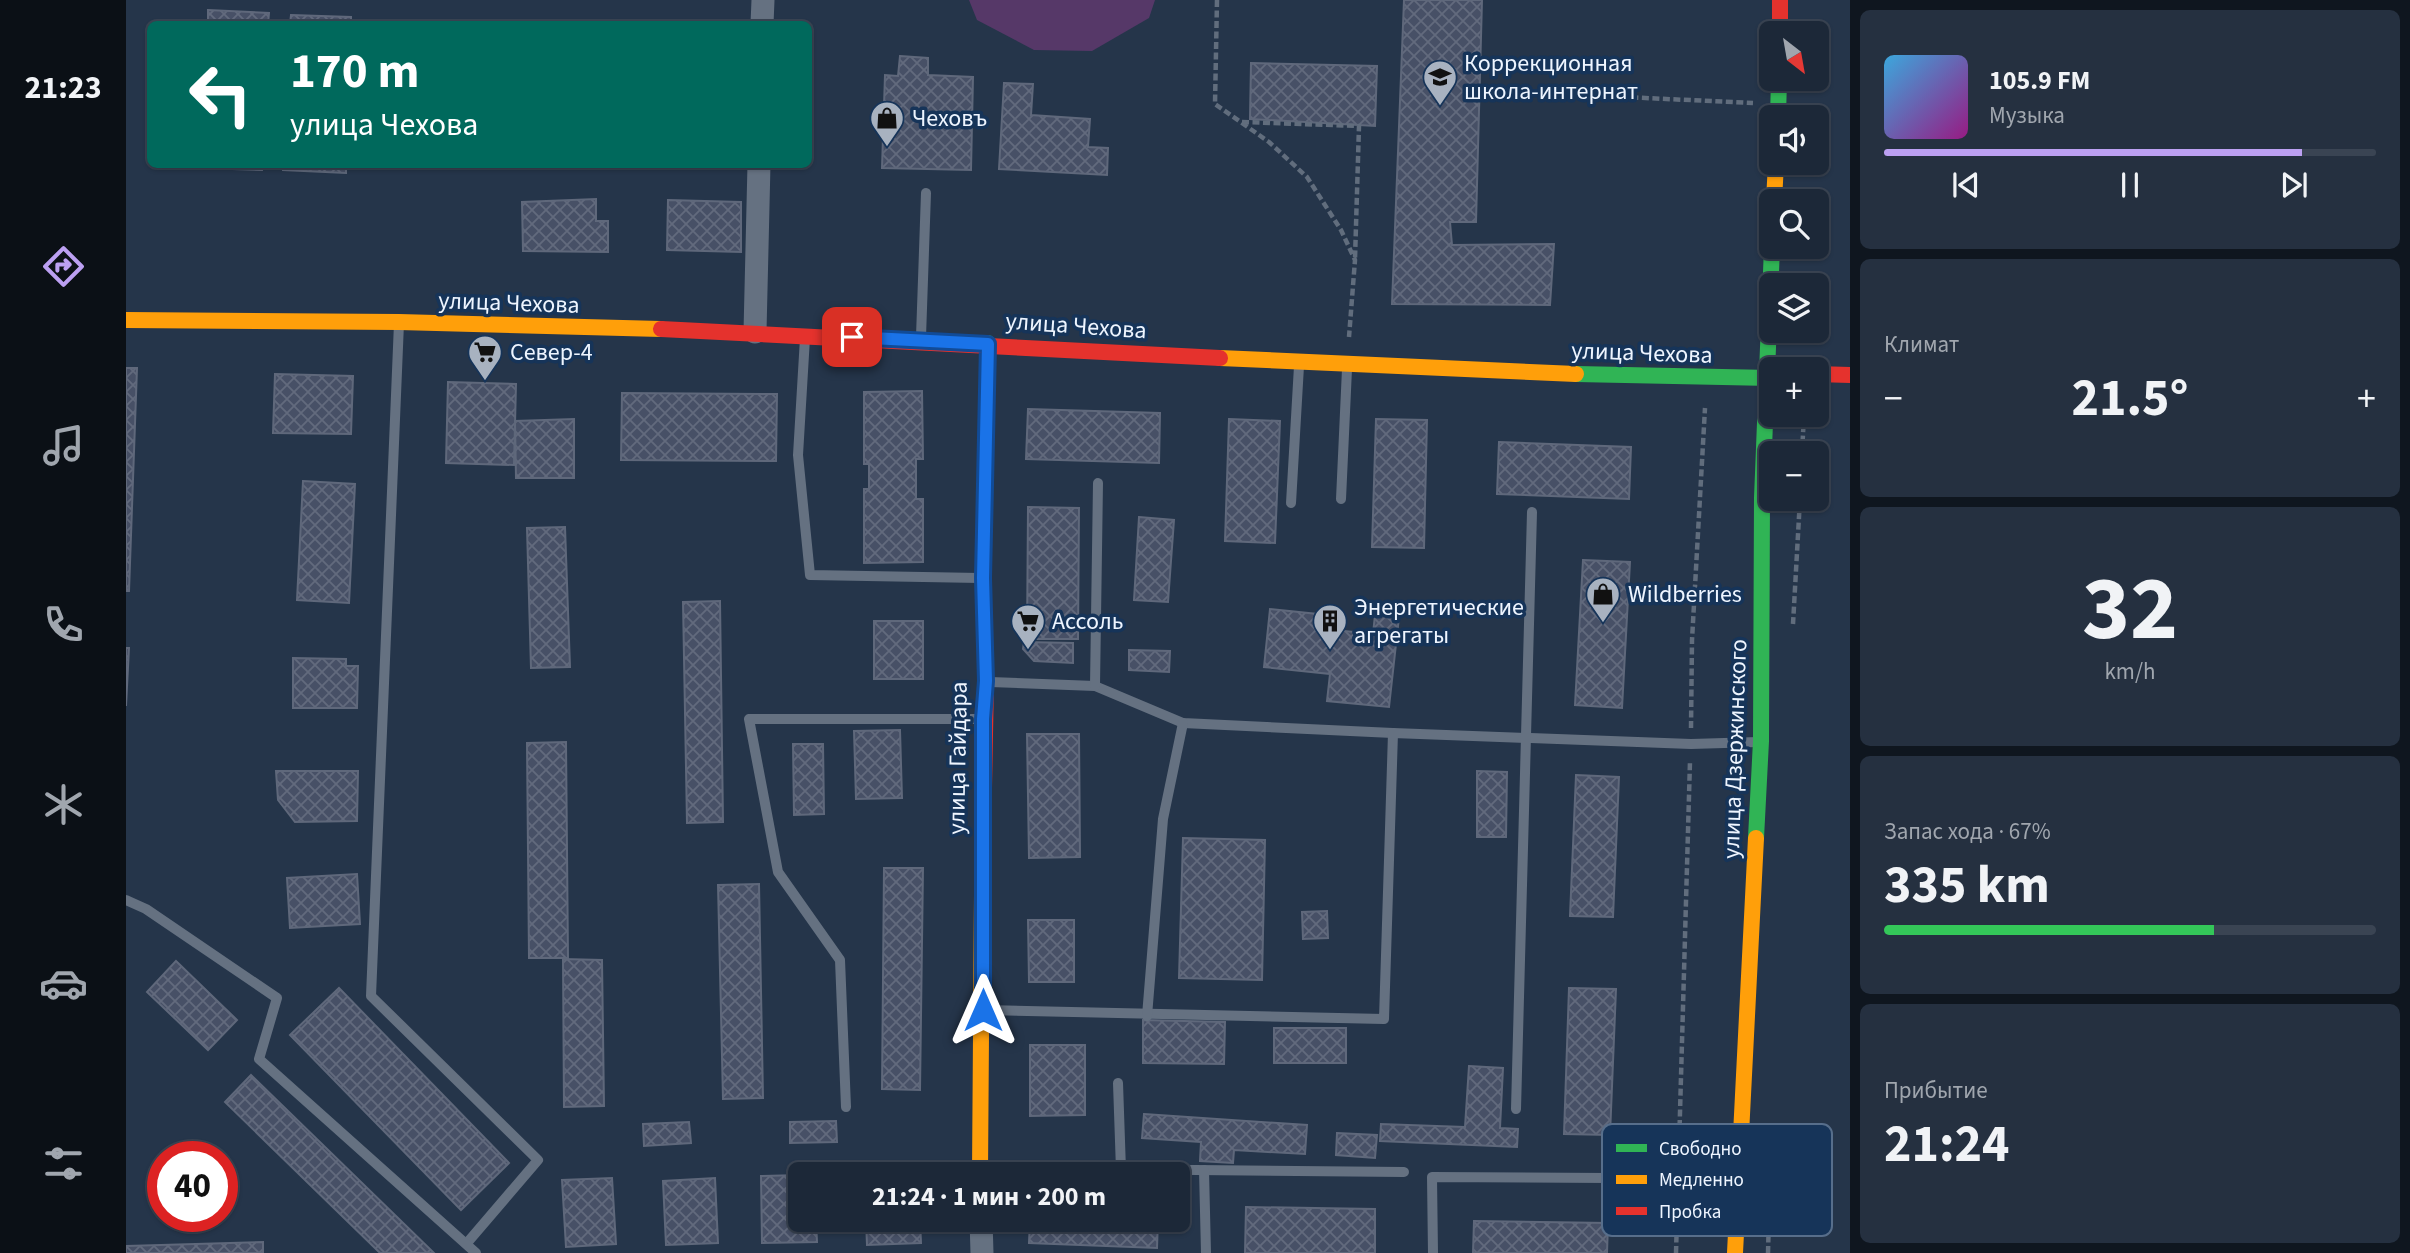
<!DOCTYPE html>
<html lang="ru">
<meta charset="utf-8">
<style>
body{margin:0;font-family:"Source Sans 3",sans-serif;background:#253040;color:#f1f3f6;height:100vh;display:flex;flex-direction:column;font-size:26px;white-space:nowrap}
*{box-sizing:border-box;margin:0}
p{font-size:23px;color:#a0a6ae}
.icon{flex:none;width:38px;height:38px;fill:none;stroke:currentColor;stroke-width:2;stroke-linecap:round;stroke-linejoin:round}
.map{position:relative;flex:1;overflow:hidden}
.side{display:flex;flex-direction:column;gap:10px;padding:10px;background:#0f161f;width:560px}
.side>*{flex:none}
.top-card{position:absolute;left:21px;top:21px;width:665px;height:147px;border-radius:10px;box-shadow:0 2px 5px #0004,0 0 0 2px #3a4453;background:#00695c;color:#fff;overflow:hidden}
.needle{width:46px;rotate:149deg}
.fabs{position:absolute;left:1633px;top:21px;display:grid;gap:14px}
.fabs a{display:grid;place-items:center;width:70px;height:70px;border-radius:10px;background:#1c2838;box-shadow:0 2px 5px #0004,0 0 0 2px #3a4453;font-size:35px}
.speed{position:absolute;left:21px;top:1141px;display:flex;gap:14px;font-size:35px;font-weight:700;text-align:center}
.speed>*{display:grid;place-content:center;width:91px;height:91px;border-radius:50%;background:#1c2838;box-shadow:0 2px 5px #0004,0 0 0 2px #3a4453;line-height:1}
.speed .limit{border:10px solid #d22;background:#fff;color:#111}
.pin{position:absolute;display:grid;place-items:center;width:60px;height:60px;color:#fff;margin:-30px;border-radius:14px;box-shadow:0 4px 10px #0006}
.me{position:absolute;width:77px;margin:-38px;rotate:0deg;stroke-linejoin:round;filter:drop-shadow(0 0 5px #0008)}
.turn{display:flex;align-items:center;gap:24px;height:147px;padding:0 28px;font-size:32px}
.turn .icon{width:91px;height:91px;stroke-width:2.5}
.turn b{display:block;font-size:49px;line-height:60px}
.big{font-size:52px;font-weight:700;line-height:1.1}
.side .card{flex:1;display:flex;flex-direction:column;justify-content:center;gap:10px;min-width:0;padding:0 24px;border-radius:10px;background:#253040}
.side .dial{align-items:center;gap:0}
.dial b{font-size:91px;line-height:1}
.song{display:flex;align-items:center;gap:21px}
.cover{width:84px;height:84px;border-radius:10px;background:linear-gradient(135deg,hsl(200 70% 55%),hsl(310 70% 35%))}
.played{height:7px;border-radius:4px;background:linear-gradient(90deg,#bca0f2 85%,#3a4453 85%)}
.keys{display:flex;justify-content:space-around;direction:ltr}
.heat{display:flex;justify-content:space-between;align-items:center;font-size:38px;direction:ltr}
.charge{height:10px;border-radius:5px;background:linear-gradient(90deg,#34c759 67%,#3a4453 0)}
.trip{position:absolute;left:662px;top:1162px;width:402px;height:70px;border-radius:10px;background:#1c2838;box-shadow:0 2px 5px #0004,0 0 0 2px #3a4453;font-weight:700;line-height:70px;text-align:center}
main{display:flex;flex:1;min-height:0}
.dock{display:flex;flex-direction:column;width:126px;justify-content:space-around;align-items:center;background:#0b1016;color:#a0a6ae}
.dock .icon{width:49px;height:49px}
.dock .selected{color:#bca0f2}
.dock b{font-size:32px;color:#f1f3f6}
.map>svg:first-child{display:block}
.park{fill:#563868}
.building{fill:url(#building-cross-hatch);stroke:#5f687b;stroke-width:2}
.lines{fill:none;stroke-linecap:round;stroke-linejoin:round}
.path{stroke:#616d7d;stroke-width:4.5;stroke-dasharray:7 3.5;stroke-linecap:butt}
.lane{stroke:#657181;stroke-width:10}
.street{stroke:#657181;stroke-width:23}
.fast{stroke:#30b455;stroke-width:16}
.slow{stroke:#ff9f0a;stroke-width:16}
.jam{stroke:#e5322d;stroke-width:16}
.route-casing{stroke:#114b97;stroke-width:18}
.route{stroke:#1a73e8;stroke-width:12}
.labels{text-anchor:middle;dominant-baseline:central;stroke-width:7;stroke-linejoin:round;paint-order:stroke}
.poi-label{font-size:24px;fill:#eef5ff;stroke:#163459;text-anchor:start}
.street-label{font-size:24px;fill:#eef5ff;stroke:#163459}
.key{fill:#163459;stroke:#576e8b;stroke-width:2}
.key-label{font-size:19px;fill:#eef5ff}
</style>
<main>
<nav class="dock">
<b>21:23</b>
<svg class="icon selected" aria-label="directions" viewBox="0 0 24 24"><path d="M12 3l9 9-9 9-9-9zM9 14v-3h6M13 9l2 2-2 2"/></svg>
<svg class="icon" aria-label="music" viewBox="0 0 24 24"><path d="M9 18V5l10-2v13"/><circle cx="6" cy="18" r="3"/><circle cx="16" cy="16" r="3"/></svg>
<svg class="icon" aria-label="phone" viewBox="0 0 24 24"><path d="M5 4h4l2 5-3 2q2 4 5 5l2-3 5 2v4C11 20 4 13 5 4z"/></svg>
<svg class="icon" aria-label="climate" viewBox="0 0 24 24"><path d="M12 3v18M4 7l16 10M4 17L20 7"/></svg>
<svg class="icon" aria-label="car" viewBox="0 0 24 24"><path d="M5 17H2v-5l4-1 3-4h7l3 4 3 1v5h-3M9 17h6M6 11h13"/><circle cx="7" cy="17" r="2"/><circle cx="17" cy="17" r="2"/></svg>
<svg class="icon" aria-label="filters" viewBox="0 0 24 24"><path d="M4 7h16M4 17h16"/><circle cx="9" cy="7" r="2"/><circle cx="15" cy="17" r="2"/></svg>
</nav>
<div class="map">
<svg width="1724" height="1253" viewBox="0 0 1724 1253">
<defs>
<pattern id="building-cross-hatch" width="8" height="8" patternUnits="userSpaceOnUse" patternTransform="scale(1.75)"><rect width="8" height="8" fill="#475066"/><path d="M0 0l8 8M0 8l8-8" fill="none" stroke="#626a7d"/></pattern>
</defs>
<rect width="100%" height="100%" fill="#25354a"/>
<path class="park" d="M843,0H1029L1023,18L966,51L908,50L851,20Z"/>
<g class="building">
<path d="M1278,0H1356L1350,222H1324L1326,245L1428,244L1424,305L1266,304Z"/>
<path d="M82,10L143,13L142,24H82Z"/>
<path d="M165,15L225,17V24H164Z"/>
<path d="M774,56L802,58V75L847,77L845,170L756,168L759,75L772,76Z"/>
<path d="M1125,63L1251,66L1249,126L1124,119Z"/>
<path d="M878,83L907,84L905,115L964,119L962,147L982,148L981,175L873,169Z"/>
<path d="M75,164H137L136,170L75,168Z"/>
<path d="M157,164H220V173L157,170Z"/>
<path d="M470,199V221H482V252L397,251L396,202Z"/>
<path d="M542,200L615,202V252L541,250Z"/>
<path d="M0,368H11L3,591H0Z"/>
<path d="M149,374L227,376L225,434L147,433Z"/>
<path d="M322,382L390,384L388,465L320,463Z"/>
<path d="M796,391L797,459H790V499H797V562L738,563V489H743V464H738V392Z"/>
<path d="M496,393L651,394L650,461L495,460Z"/>
<path d="M902,409L1034,413L1033,463L900,459Z"/>
<path d="M448,419V478H390L389,421Z"/>
<path d="M1103,419L1154,421L1149,543L1099,541Z"/>
<path d="M1250,419L1301,420L1298,548L1246,547Z"/>
<path d="M1373,442L1505,447L1503,499L1371,494Z"/>
<path d="M177,481L229,484L223,603L171,600Z"/>
<path d="M902,507L953,508L952,639H901Z"/>
<path d="M1013,517L1048,520L1042,602L1008,600Z"/>
<path d="M439,527L444,667L405,668L401,528Z"/>
<path d="M1457,560L1504,562L1496,708L1449,705Z"/>
<path d="M594,601L597,822L561,823L557,602Z"/>
<path d="M1250,605L1274,608L1263,707L1201,701L1204,674L1138,667L1144,609L1201,615L1199,629L1247,634Z"/>
<rect x="748" y="621" width="49" height="58"/>
<path d="M898,642L947,643V663L908,661L897,649Z"/>
<path d="M0,648H3L0,706Z"/>
<path d="M1003,650L1044,651L1043,672L1003,670Z"/>
<path d="M167,658L220,659V666H232L231,708H167Z"/>
<path d="M774,730L776,798L730,799L728,731Z"/>
<path d="M901,734H953L954,857L903,858Z"/>
<path d="M440,742L442,958H403L401,743Z"/>
<path d="M667,744H697L698,814L668,815Z"/>
<path d="M150,771H232L231,821L169,822L152,800Z"/>
<path d="M1351,771L1381,772L1380,837H1351Z"/>
<path d="M1450,775L1493,777L1487,917L1444,916Z"/>
<path d="M1057,838L1139,840L1136,980L1053,978Z"/>
<path d="M758,868H797L794,1090L756,1089Z"/>
<path d="M231,874L234,924L164,928L161,878Z"/>
<path d="M633,884L637,1098L597,1099L592,885Z"/>
<path d="M1201,911L1202,938L1177,939L1176,912Z"/>
<path d="M902,920H948V982H903Z"/>
<path d="M437,959L476,960L478,1106L438,1107Z"/>
<path d="M50,961L111,1020L82,1050L21,992Z"/>
<path d="M213,988L383,1163L335,1210L164,1035Z"/>
<path d="M1443,988L1490,989L1484,1135L1438,1134Z"/>
<path d="M1017,1020L1099,1022L1098,1064L1017,1063Z"/>
<rect x="1148" y="1028" width="72" height="35"/>
<path d="M904,1045H959V1115L904,1116Z"/>
<path d="M1343,1066L1377,1068L1374,1128L1392,1129L1391,1147L1254,1141L1255,1124L1339,1127Z"/>
<path d="M125,1075L308,1253H254L99,1102Z"/>
<path d="M1018,1114L1181,1125L1179,1154L1108,1150L1107,1163L1074,1161L1075,1142L1016,1138Z"/>
<path d="M710,1121L711,1142L664,1143V1122Z"/>
<path d="M563,1122L565,1143L518,1146L517,1124Z"/>
<path d="M1211,1133L1251,1135L1249,1158L1210,1155Z"/>
<path d="M793,1168V1174H739V1170Z"/>
<path d="M674,1175V1220H690L691,1242L636,1243L635,1176Z"/>
<path d="M486,1178L490,1244L440,1247L436,1180Z"/>
<path d="M589,1178L592,1243L540,1245L537,1181Z"/>
<path d="M1120,1207L1249,1209V1253H1119Z"/>
<path d="M740,1220H794L795,1243L741,1245Z"/>
<path d="M904,1220H1032L1031,1248L903,1243Z"/>
<path d="M1348,1221L1482,1223L1481,1253H1347Z"/>
<path d="M137,1242V1253H0V1246Z"/>
</g>
<g class="lines">
<g class="path">
<path d="M1091,0L1089,104L1143,142L1181,177L1215,230L1229,260L1223,337"/>
<path d="M1411,93L1627,103"/>
<path d="M1116,122L1233,126L1229,259"/>
<path d="M1676,453L1678,415"/>
<path d="M1667,624L1674,499"/>
<path d="M1565,728L1566,640L1579,408"/>
<path d="M1550,1253L1564,761"/>
<path d="M1642,1253L1644,1178"/>
</g>
<g class="lane">
<path d="M273,323L245,996L412,1160L341,1243"/>
<path d="M795,337L800,193"/>
<path d="M679,338L672,455L684,575L854,578"/>
<path d="M1215,499L1221,369"/>
<path d="M1165,503L1173,366"/>
<path d="M864,682L969,686L1057,723L1267,733"/>
<path d="M969,686L972,483"/>
<path d="M0,900L20,909L151,998L133,1059L350,1253"/>
<path d="M859,1010L1258,1019L1267,733L1565,744L1632,742"/>
<path d="M1021,1016L1037,819L1057,723"/>
<path d="M992,1083L995,1170"/>
<path d="M720,1107L714,960L652,872L623,719H854"/>
<path d="M1390,1109L1406,512"/>
<path d="M857,1168L1278,1172"/>
<path d="M1078,1170L1080,1253"/>
<path d="M1307,1253L1306,1177L1483,1178"/>
</g>
<g class="street">
<path d="M636,24L637,0"/>
<path d="M629,332L633,164"/>
<path d="M855,1220L856,1253"/>
</g>
<g class="fast">
<path d="M1652,117L1653,79"/>
<path d="M1450,374L1645,378"/>
<path d="M857,574L862,343"/>
<path d="M1630,838L1635,741L1636,498L1646,247"/>
</g>
<g class="slow">
<path d="M1648,201L1650,163"/>
<path d="M0,320L273,322L535,329"/>
<path d="M1094,358L1450,374"/>
<path d="M854,1174L856,895"/>
<path d="M1609,1253L1630,838"/>
</g>
<g class="jam">
<path d="M1654,0V33"/>
<path d="M535,329L1094,358"/>
<path d="M1690,374L1724,375"/>
<path d="M856,895L860,681L857,574"/>
</g>
</g>
<g class="lines">
<g class="route-casing">
<path id="route" d="M726,337L862,344L857,578L860,681L857,719V1010"/>
</g>
<use href="#route" class="route"/>
</g>
<defs>
<g id="school-pin" transform="scale(1.75)"><path d="M0 17L-7.5 6A9.5 9.5 0 1 1 7.5 6Z" fill="#a8b2c0" stroke="#163459"/><path d="M0-5L7-2L0 1L-7-2ZM-4 1L0 2.5L4 1V4Q0 6-4 4Z" fill="#111"/></g>
<g id="shop-pin" transform="scale(1.75)"><path d="M0 17L-7.5 6A9.5 9.5 0 1 1 7.5 6Z" fill="#a8b2c0" stroke="#163459"/><path d="M-5-2.5h2.3a2.7 3.5 0 0 1 5.4 0H5L5.5 6h-11ZM-1.5-2.5h3a1.5 2.3 0 0 0-3 0Z" fill="#111"/></g>
<g id="supermarket-pin" transform="scale(1.75)"><path d="M0 17L-7.5 6A9.5 9.5 0 1 1 7.5 6Z" fill="#a8b2c0" stroke="#163459"/><path d="M-6-5.5h2.5l.6 2H6L4.5 2H-2.5L-4.4-4H-6ZM-1.5 3.2a1.3 1.3 0 1 0 .1 0ZM3 3.2a1.3 1.3 0 1 0 .1 0Z" fill="#111"/></g>
<g id="building-pin" transform="scale(1.75)"><path d="M0 17L-7.5 6A9.5 9.5 0 1 1 7.5 6Z" fill="#a8b2c0" stroke="#163459"/><path d="M-4-6H4V6H1V3H-1V6H-4ZM-2.5-4.3h1.7v1.8h-1.7ZM.8-4.3h1.7v1.8H.8ZM-2.5-1h1.7V.8h-1.7ZM.8-1h1.7V.8H.8Z" fill="#111"/></g>
</defs>
<g fill-rule="evenodd">
<use href="#school-pin" x="1314" y="77"/>
<use href="#shop-pin" x="761" y="118"/>
<use href="#supermarket-pin" x="359" y="352"/>
<use href="#shop-pin" x="1477" y="594"/>
<use href="#supermarket-pin" x="902" y="621"/>
<use href="#building-pin" x="1204" y="621"/>
</g>
<g class="labels">
<g class="poi-label">
<text x="1338" y="63">Коррекционная<tspan x="1338" dy="28">школа-интернат</tspan></text>
<text x="786" y="118">Чеховъ</text>
<text x="384" y="352">Север-4</text>
<text x="1502" y="594">Wildberries</text>
<text x="1228" y="607">Энергетические<tspan x="1228" dy="28">агрегаты</tspan></text>
<text x="926" y="621">Ассоль</text>
</g>
<g class="street-label">
<text transform="translate(383 303) rotate(2)">улица Чехова</text>
<text transform="translate(950 326) rotate(4)">улица Чехова</text>
<text transform="translate(1516 353) rotate(2)">улица Чехова</text>
<text transform="translate(1609 749) rotate(-88)">улица Дзержинского</text>
<text transform="translate(832 758) rotate(-89)">улица Гайдара</text>
</g>
</g>
<rect x="1476" y="1124" width="230" height="112" rx="10" class="key"/>
<rect x="1490" y="1144" width="31" height="8" fill="#30b455"/>
<rect x="1490" y="1175" width="31" height="9" fill="#ff9f0a"/>
<rect x="1490" y="1207" width="31" height="8" fill="#e5322d"/>
<g class="key-label">
<text x="1533" y="1155">Свободно</text>
<text x="1533" y="1186">Медленно</text>
<text x="1533" y="1218">Пробка</text>
</g>
</svg>
<div class="fabs">
<a><svg class="needle" viewBox="-14 -14 28 28"><path d="M0-13l5 13h-10z" fill="#e53935"/><path d="M0 13l5-13h-10z" fill="#a0a6ae"/></svg></a>
<a><svg class="icon" aria-label="sound" viewBox="0 0 24 24"><path d="M4 9h4l5-4v14l-5-4H4zM17 9q2 3 0 6"/></svg></a>
<a><svg class="icon" aria-label="search" viewBox="0 0 24 24"><circle cx="10" cy="10" r="6"/><path d="M15 15l6 6"/></svg></a>
<a><svg class="icon" aria-label="layers" viewBox="0 0 24 24"><path d="M12 4l9 5-9 5-9-5zM3 14l9 5 9-5"/></svg></a>
<a>+</a>
<a>−</a>
</div>
<div class="speed"><div class="limit">40</div></div>
<div class="pin" style="left:726px;top:337px;background:#d93025"><svg class="icon" aria-label="arrive" viewBox="0 0 24 24"><path d="M6 21V4h12l-3 4 3 4H6"/></svg></div>
<svg class="me" style="left:857px;top:1010px" viewBox="-20 -20 40 40"><path d="M0-17L14 15 0 8-14 15z" fill="#1a73e8" stroke="#fff" stroke-width="4"/></svg>
<div class="trip">21:24 · 1 мин · 200 m</div>
<div class="top-card">
<div class="turn"><svg class="icon" aria-label="left" viewBox="0 0 24 24"><path d="M17 20v-9H6M10 6l-5 5 5 5"/></svg><div><b>170 m</b>улица Чехова</div></div>
</div>
</div>
<section class="side">
<div class="card">
<div class="song"><i class="cover"></i><div><b>105.9 FM</b><p>Музыка</p></div></div>
<div class="played"></div>
<div class="keys"><svg class="icon" aria-label="previous" viewBox="0 0 24 24"><path d="M18 5L8 12l10 7zM5 5v14"/></svg><svg class="icon" aria-label="pause" viewBox="0 0 24 24"><path d="M8 5v14M16 5v14"/></svg><svg class="icon" aria-label="next" viewBox="0 0 24 24"><path d="M6 5l10 7-10 7zM19 5v14"/></svg></div>
</div>
<div class="card"><p>Климат</p>
<div class="heat"><a>−</a><b class="big">21.5°</b><a>+</a></div>
</div>
<div class="card dial"><b>32</b><p>km/h</p></div>
<div class="card"><p>Запас хода · 67%</p><b class="big">335 km</b><div class="charge"></div></div>
<div class="card"><p>Прибытие</p><b class="big">21:24</b></div>
</section>
</main>
